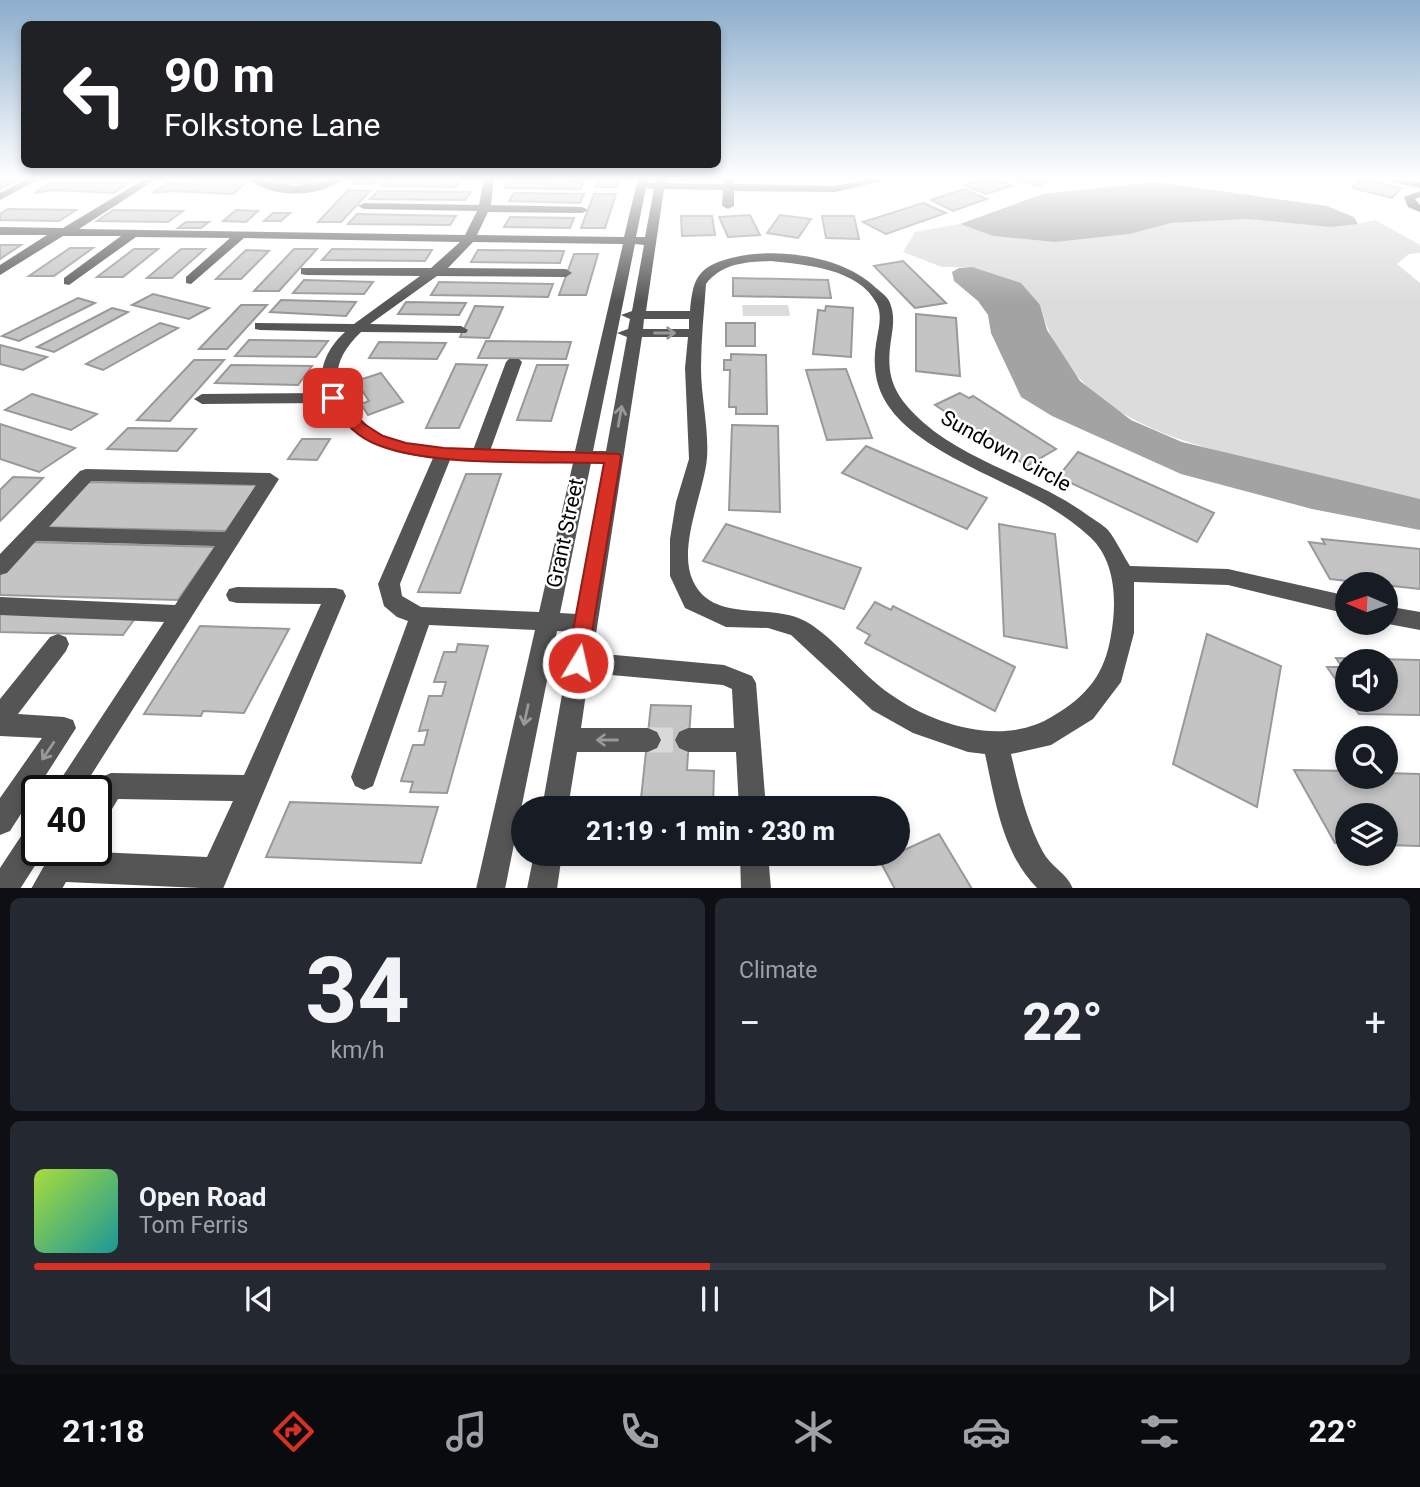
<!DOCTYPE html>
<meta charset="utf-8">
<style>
body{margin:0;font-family:Roboto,sans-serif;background:#242831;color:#f1f3f6;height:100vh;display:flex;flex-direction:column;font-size:26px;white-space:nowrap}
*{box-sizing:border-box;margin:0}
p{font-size:23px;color:#9ea1a6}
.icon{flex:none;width:38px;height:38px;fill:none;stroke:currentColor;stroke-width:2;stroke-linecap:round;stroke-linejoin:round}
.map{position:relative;height:888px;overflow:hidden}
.drawer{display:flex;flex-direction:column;gap:10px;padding:10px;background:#0d0f14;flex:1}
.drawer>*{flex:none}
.guide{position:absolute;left:21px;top:21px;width:700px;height:147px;border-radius:10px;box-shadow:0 4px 10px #0003;background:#202124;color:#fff;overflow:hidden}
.needle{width:46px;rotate:272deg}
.tools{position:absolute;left:1335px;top:572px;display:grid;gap:14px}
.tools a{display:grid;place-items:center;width:63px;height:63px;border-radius:50%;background:#171b24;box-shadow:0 4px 10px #0003;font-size:35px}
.speed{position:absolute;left:21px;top:775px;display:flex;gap:14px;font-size:35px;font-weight:700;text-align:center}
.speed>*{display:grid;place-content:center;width:91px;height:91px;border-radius:50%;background:#171b24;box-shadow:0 4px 10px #0003;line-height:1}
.speed .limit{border:4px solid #111;border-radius:10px;background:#fff;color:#111}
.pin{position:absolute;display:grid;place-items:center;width:60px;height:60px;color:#fff;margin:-30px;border-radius:14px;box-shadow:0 4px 10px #0006}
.me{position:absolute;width:77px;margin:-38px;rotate:9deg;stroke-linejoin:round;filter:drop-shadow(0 0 5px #0008)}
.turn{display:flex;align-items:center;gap:24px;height:147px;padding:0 28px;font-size:32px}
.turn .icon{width:91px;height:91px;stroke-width:2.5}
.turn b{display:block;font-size:49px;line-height:60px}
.big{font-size:52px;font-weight:800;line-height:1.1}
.drawer .widget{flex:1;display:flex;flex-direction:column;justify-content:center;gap:10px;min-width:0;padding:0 24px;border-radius:10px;background:#242831}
.drawer .dial{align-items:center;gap:0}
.dial b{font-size:91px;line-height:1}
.song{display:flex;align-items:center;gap:21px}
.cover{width:84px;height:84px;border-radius:10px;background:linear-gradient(135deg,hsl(80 70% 55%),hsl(180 70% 35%))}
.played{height:7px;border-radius:4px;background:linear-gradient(90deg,#d93025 50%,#363941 50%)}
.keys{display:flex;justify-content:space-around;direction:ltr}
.heat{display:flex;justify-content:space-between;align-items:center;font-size:38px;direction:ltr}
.drawer .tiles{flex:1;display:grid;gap:10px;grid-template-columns:1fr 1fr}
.widget:last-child{grid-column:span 2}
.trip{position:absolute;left:511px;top:796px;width:399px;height:70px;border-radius:35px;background:#171b24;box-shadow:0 4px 10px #0003;font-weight:800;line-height:70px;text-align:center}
.dock{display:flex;height:112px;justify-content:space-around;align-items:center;background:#090b0e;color:#9ea1a6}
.dock .icon{width:49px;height:49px}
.dock .active{color:#d93025}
.dock b{font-size:32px;color:#f1f3f6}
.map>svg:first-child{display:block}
.green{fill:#dcdcdc}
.water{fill:#a3a3a3}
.building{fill:#c4c4c4;stroke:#999;stroke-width:2}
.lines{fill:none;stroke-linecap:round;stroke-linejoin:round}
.minor-tunnel{stroke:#d9d9d9;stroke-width:25;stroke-dasharray:25 13;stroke-linecap:butt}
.minor{fill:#555;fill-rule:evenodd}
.oneway{stroke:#999}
.route{fill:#d93025;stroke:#8d1f18;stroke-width:2}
.labels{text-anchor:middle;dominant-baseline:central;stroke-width:5;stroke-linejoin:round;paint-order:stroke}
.street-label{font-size:21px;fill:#000;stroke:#fff}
</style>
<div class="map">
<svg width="1420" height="889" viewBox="0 0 1420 889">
<rect width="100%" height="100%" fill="#fff"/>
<g class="green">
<path d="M1249,219L1358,224L1375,220L1420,245V253L1409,254L1397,264L1420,283V499C1378,495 1337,480 1296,470C1192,445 1072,425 1040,305L972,267H942L903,252L915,232L960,224L993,236L1055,242L1130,234L1171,223Z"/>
<path d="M742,305H788L790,316H743Z"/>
</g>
<g class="water">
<path d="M1156,182L1327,206L1354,217L1358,224L1331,227L1248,219L1171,223L1130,234L1055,242L993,236L960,224L1043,194Z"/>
<path d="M972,267L1021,283L1040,305L1047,330L1080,381L1131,420L1182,442L1420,499V530L1312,509L1181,474L1052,416L1021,397L991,333L988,315L978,301L954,281L952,272L959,268Z"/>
</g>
<g class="building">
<path d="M0,178H21L0,189Z"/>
<path d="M269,178H331L326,183L265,182Z"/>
<path d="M359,178H380L374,184H353Z"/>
<path d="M388,178L462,179L456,187L381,186Z"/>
<path d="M599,178H620L617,187H596Z"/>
<path d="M986,178H992L1012,186L986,194L964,185Z"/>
<path d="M1014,178H1048L1041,186L1012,180Z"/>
<path d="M1361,178L1401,188L1392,198L1352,188Z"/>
<path d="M509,180L584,181L581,189L505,188Z"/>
<path d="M50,183H128L114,193L54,190L34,193Z"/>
<path d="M167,183L245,184L233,194L171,191L152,193Z"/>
<path d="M964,189L987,199L953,211L931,200Z"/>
<path d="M348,190L370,191L341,222H318Z"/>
<path d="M378,191L471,192L465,200L370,199Z"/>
<path d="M514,193L584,194L580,203L509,201Z"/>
<path d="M594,194H616L605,228H581Z"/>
<path d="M923,203L946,213L886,234L863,222Z"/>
<path d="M8,209L76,210L59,221L0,220V214Z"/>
<path d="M113,210L183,211L168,222L97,221Z"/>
<path d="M236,210L258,211L246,222L223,221Z"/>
<path d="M273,213H290L281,221H264Z"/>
<path d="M357,214L456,216L450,225L348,224Z"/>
<path d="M750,215L760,235L728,237L719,217Z"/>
<path d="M780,215L811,219L798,238L767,233Z"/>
<path d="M681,216H712L715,235L682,236Z"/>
<path d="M822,216H854L859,239L826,238Z"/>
<path d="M510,217L574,218L570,228L504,227Z"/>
<path d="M186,222H209L201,228H178Z"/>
<path d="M0,245H21L0,259Z"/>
<path d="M70,248H93L54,276H29Z"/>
<path d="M134,249H158L123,277H97Z"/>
<path d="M181,249H205L172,278H147Z"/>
<path d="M294,249H317L279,291H254Z"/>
<path d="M332,249L432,250L425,261L322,260Z"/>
<path d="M246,250L269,251L241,279H216Z"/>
<path d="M478,250L564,251L560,263L471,262Z"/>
<path d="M574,254H598L586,295H559Z"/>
<path d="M903,261L946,303L915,308L874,266Z"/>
<path d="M733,278L828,280L831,298L733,296Z"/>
<path d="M304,280L373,282L364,294L293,293Z"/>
<path d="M439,282L553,284L548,297L431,295Z"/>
<path d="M153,294L209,308L189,319L132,305Z"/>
<path d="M78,298L95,303L19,341L2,336Z"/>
<path d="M281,300L356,302L346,316L270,312Z"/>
<path d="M406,302L466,303L459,315L398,314Z"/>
<path d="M241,305H267L227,349H199Z"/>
<path d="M475,306L503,307L489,338L460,337Z"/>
<path d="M826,306L853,308L851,357L813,354L818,310L825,311Z"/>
<path d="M112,308L128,312L54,352L37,347Z"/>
<path d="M916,314L956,318L960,376L916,371Z"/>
<path d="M160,323L178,328L103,370L86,364Z"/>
<rect x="726" y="323" width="29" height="23"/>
<path d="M249,340L328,341L316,357L235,356Z"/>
<path d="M486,341L571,342L566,359L478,358Z"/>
<path d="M379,342L446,343L437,359L369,358Z"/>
<path d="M0,345L47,357L23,370L0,364Z"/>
<path d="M731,354L766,355L767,414H736V407H729L730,370H724V360H731Z"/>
<path d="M194,360H224L170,421L137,420Z"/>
<path d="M456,364L487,365L459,428H426Z"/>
<path d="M231,365L312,366L298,385L215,383Z"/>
<path d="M537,365H568L551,421L517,420Z"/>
<path d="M846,369L872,438L827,440L806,370Z"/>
<path d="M381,373L403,402L368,415L361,404L369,401L356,381Z"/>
<path d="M960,393L969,398L973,396L1056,449L1027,466L935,405Z"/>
<path d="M32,394L97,414L71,430L5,410Z"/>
<path d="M0,424L75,448L39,472L0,459Z"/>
<path d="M732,425L778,426L780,512L729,510Z"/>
<path d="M128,428L196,429L177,451L107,449Z"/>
<path d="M302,439H330L317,460L288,459Z"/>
<path d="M866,446L987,498L967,529L842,473Z"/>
<path d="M1078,452L1214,513L1197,542L1058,477Z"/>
<path d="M466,474H501L460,593L418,592Z"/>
<path d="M13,477L43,478L0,521V490Z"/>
<path d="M85,482L258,485L226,531L42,527Z"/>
<path d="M726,524L861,568L844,609L703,561Z"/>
<path d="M999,524L1055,534L1067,648L1004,636Z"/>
<path d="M1322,539L1420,549V589L1330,579L1309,542L1325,544Z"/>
<path d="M29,542L215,547L178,600L0,595V572Z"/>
<path d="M875,602L891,610L893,606L1015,667L995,711L865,643L870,635L857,628Z"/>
<path d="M0,613L136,617L123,635L0,632Z"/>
<path d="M200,626L289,629L244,713L203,711L201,716L144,714Z"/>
<path d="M1207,634L1281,666L1257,807L1173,764Z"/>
<path d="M458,644L488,646L447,793L410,792L413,782L401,781L413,745H424L428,730L419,731L429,696H442L446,682H434L444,652H456Z"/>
<path d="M1336,658L1420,660V715L1359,714L1349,700H1386V662H1348V697L1327,667H1342Z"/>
<path d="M651,705L691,706L687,770L714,771L713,808H640Z"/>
<path d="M1294,770L1348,771V777H1386V773L1420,774V846L1386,845V816H1348V844L1335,843Z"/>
<path d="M290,802L438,807L421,863L266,857Z"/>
<path d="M939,834L972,889H895L880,861Z"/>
</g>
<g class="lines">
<path class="minor-tunnel" d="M648,740H688"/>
<g class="minor">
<path d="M29,178H41L0,200V193Z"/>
<path d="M146,178H158L79,229L465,235L477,211L364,209L358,206L364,203L479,205L484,178H494L491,205L582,207L588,210L582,213L488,212L477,235L624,237L638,178H648L647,183H655L656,178H666L665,183L723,184L724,178H734V184L835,186L875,178H894L835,192L734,191V206L728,209L722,206L723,190L664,189L646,311H690C693,279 697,267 731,258C774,247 843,255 876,288C881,292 888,297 890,303C895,316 893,327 891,340C885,379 895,397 924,423C968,462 1038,479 1086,514C1093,519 1102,524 1108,530C1116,540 1123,555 1130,566L1228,569L1348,596V614L1228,585L1134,582V633L1121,682L1093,719L1051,745L1011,754C1019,788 1026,820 1043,852C1050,866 1067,873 1073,889H1038C1003,855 995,800 985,754L968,752L913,733L872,710L791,635L768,628L726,627L685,608L670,576V539L676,502L689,459L685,368L688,337H642L593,653L724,665L752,676L756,683L766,808H739L736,752H688L679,748L675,740L679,732L688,728H734L732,689L723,685L589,673L581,728H648L657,732L661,740L657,748L648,752H577L568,808H542L573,632L557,631L505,889H476L535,630L429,625L373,786L364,790L355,786L351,777L408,621L397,617L384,606L378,584L433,458C392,454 351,442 331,403L202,404L194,399L202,394L326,393C315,372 328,347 345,332L260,330L255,329V323L354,324L420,276L306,275L301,274V268H431L460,242L244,238L191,284L186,283V277L230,238L136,237L69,285L64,284V278L121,236H63L0,275V265L47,235H0V227L63,228ZM646,188L654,189L645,237H636ZM473,242L623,244L575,451H490L522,362L519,359H509L506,362L473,450C443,448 410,447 383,435C373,431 365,423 357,415C329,385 332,360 361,332L466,333L468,330L461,326L370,324L437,276L566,277L572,273L566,269L448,268ZM635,244L644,245L632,311L621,315L630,319L628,329L617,333ZM771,261C805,265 859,268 877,304C882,315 879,327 877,338C869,380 882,408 916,434C970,475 1041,491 1090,537C1116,561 1117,602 1111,635C1105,674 1087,696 1053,716C1004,747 935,726 890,694C862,675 833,636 805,621C769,602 713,624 693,581C677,547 704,493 707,458C709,428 701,397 701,368C701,340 704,312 706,284C722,263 746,262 771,261ZM644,319H689V329H643ZM617,333L627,337L606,451H593ZM450,460L573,463L539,612L421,607L402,596L400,584ZM591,463H604L577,614L560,613Z"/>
<path d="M248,178L295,186L344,178C323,198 268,199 248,178Z"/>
<path d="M1383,178L1420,182V188L1384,180Z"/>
<path d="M1420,191V197L1415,199L1420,205V212L1408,207L1404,197Z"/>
<path d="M86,469L270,473L279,479L81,791H53L164,622L0,615V597L175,605L215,546L36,541L7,573L0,575V554L80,471ZM91,481L256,485L225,532L49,527Z"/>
<path d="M237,587L335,588L343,590L346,596L223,889L66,882L62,889H31L53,850L207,857L233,801L118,799L106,819L96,822V791H92L102,777L111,773L244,775L321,604L237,603L229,601L226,595L229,589Z"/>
<path d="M1386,606L1420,612V630L1383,623H1386Z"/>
<path d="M58,634L66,637L69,644L66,651L18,714L64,717L73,720L76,728L10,831L0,835V798L42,738L0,736V699L50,637Z"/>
<path d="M37,823V850H45L20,889H0V868L27,827Z"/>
<path d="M534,854H562L557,889H527Z"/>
<path d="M740,854H768L771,889H741Z"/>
</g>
</g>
<defs><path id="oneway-shaft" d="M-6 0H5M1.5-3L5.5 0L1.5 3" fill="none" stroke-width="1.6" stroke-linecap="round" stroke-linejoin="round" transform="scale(1.75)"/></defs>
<g class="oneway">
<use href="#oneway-shaft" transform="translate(665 333)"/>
<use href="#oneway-shaft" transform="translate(620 416) rotate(-80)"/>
<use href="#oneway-shaft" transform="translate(526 715) rotate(102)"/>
<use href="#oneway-shaft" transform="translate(607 740) rotate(180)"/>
<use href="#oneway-shaft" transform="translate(48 751) rotate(124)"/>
</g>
<linearGradient id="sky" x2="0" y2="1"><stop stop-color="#8cadcc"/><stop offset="0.59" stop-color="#fff"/><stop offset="1" stop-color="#fff" stop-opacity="0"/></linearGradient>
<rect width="1420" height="302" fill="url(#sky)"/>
<path class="route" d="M333,394L338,395L364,424L383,436L406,443L444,448L619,454L621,457L586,669L578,672L571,669L567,663L604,463C542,461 425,468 371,442C352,433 338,415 326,398Z"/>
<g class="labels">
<g class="street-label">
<text transform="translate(1006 451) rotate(29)">Sundown Circle</text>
<text transform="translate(565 533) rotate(-78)">Grant Street</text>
</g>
</g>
</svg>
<div class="tools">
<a><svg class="needle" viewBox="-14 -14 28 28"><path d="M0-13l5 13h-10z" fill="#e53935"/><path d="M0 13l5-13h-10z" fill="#9ea1a6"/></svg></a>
<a><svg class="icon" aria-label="sound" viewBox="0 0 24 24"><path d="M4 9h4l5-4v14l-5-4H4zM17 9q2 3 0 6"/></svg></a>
<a><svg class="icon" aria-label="search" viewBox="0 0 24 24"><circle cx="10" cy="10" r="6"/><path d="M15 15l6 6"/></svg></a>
<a><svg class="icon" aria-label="layers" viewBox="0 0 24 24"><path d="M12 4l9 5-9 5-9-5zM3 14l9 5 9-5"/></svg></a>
</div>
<div class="speed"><div class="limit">40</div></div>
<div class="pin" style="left:333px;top:398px;background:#d93025"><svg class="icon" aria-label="arrive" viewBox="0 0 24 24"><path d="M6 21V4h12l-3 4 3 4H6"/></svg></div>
<svg class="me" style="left:578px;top:663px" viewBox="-20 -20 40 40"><circle r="17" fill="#d93025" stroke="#fff" stroke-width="3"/><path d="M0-11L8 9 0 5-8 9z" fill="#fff"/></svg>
<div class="trip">21:19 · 1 min · 230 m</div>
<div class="guide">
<div class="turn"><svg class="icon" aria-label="left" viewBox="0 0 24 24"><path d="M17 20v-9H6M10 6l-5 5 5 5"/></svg><div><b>90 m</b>Folkstone Lane</div></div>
</div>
</div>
<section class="drawer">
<div class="tiles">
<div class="widget dial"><b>34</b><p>km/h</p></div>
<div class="widget"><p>Climate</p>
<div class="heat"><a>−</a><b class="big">22°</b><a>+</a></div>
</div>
<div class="widget">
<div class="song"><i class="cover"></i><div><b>Open Road</b><p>Tom Ferris</p></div></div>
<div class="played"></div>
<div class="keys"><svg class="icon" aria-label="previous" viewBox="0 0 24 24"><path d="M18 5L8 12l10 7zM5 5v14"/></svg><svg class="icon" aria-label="pause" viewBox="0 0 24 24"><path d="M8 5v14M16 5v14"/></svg><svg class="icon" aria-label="next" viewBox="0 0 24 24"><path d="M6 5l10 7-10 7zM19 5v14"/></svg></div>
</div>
</div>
</section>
<nav class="dock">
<b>21:18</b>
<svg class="icon active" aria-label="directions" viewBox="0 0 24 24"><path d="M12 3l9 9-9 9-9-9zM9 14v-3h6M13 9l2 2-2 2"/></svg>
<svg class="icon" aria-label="music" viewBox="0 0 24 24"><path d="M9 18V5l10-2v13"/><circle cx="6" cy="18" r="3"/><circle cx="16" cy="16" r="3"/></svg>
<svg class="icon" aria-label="phone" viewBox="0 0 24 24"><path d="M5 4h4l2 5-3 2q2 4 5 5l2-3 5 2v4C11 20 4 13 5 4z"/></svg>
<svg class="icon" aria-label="climate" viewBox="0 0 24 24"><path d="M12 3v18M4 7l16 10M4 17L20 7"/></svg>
<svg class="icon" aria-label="car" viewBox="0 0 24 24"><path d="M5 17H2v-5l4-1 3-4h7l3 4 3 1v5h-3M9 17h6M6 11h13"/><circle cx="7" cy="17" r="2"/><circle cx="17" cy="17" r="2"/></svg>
<svg class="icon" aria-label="filters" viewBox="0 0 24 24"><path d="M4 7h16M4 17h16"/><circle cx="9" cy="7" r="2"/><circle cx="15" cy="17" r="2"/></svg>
<b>22°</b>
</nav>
